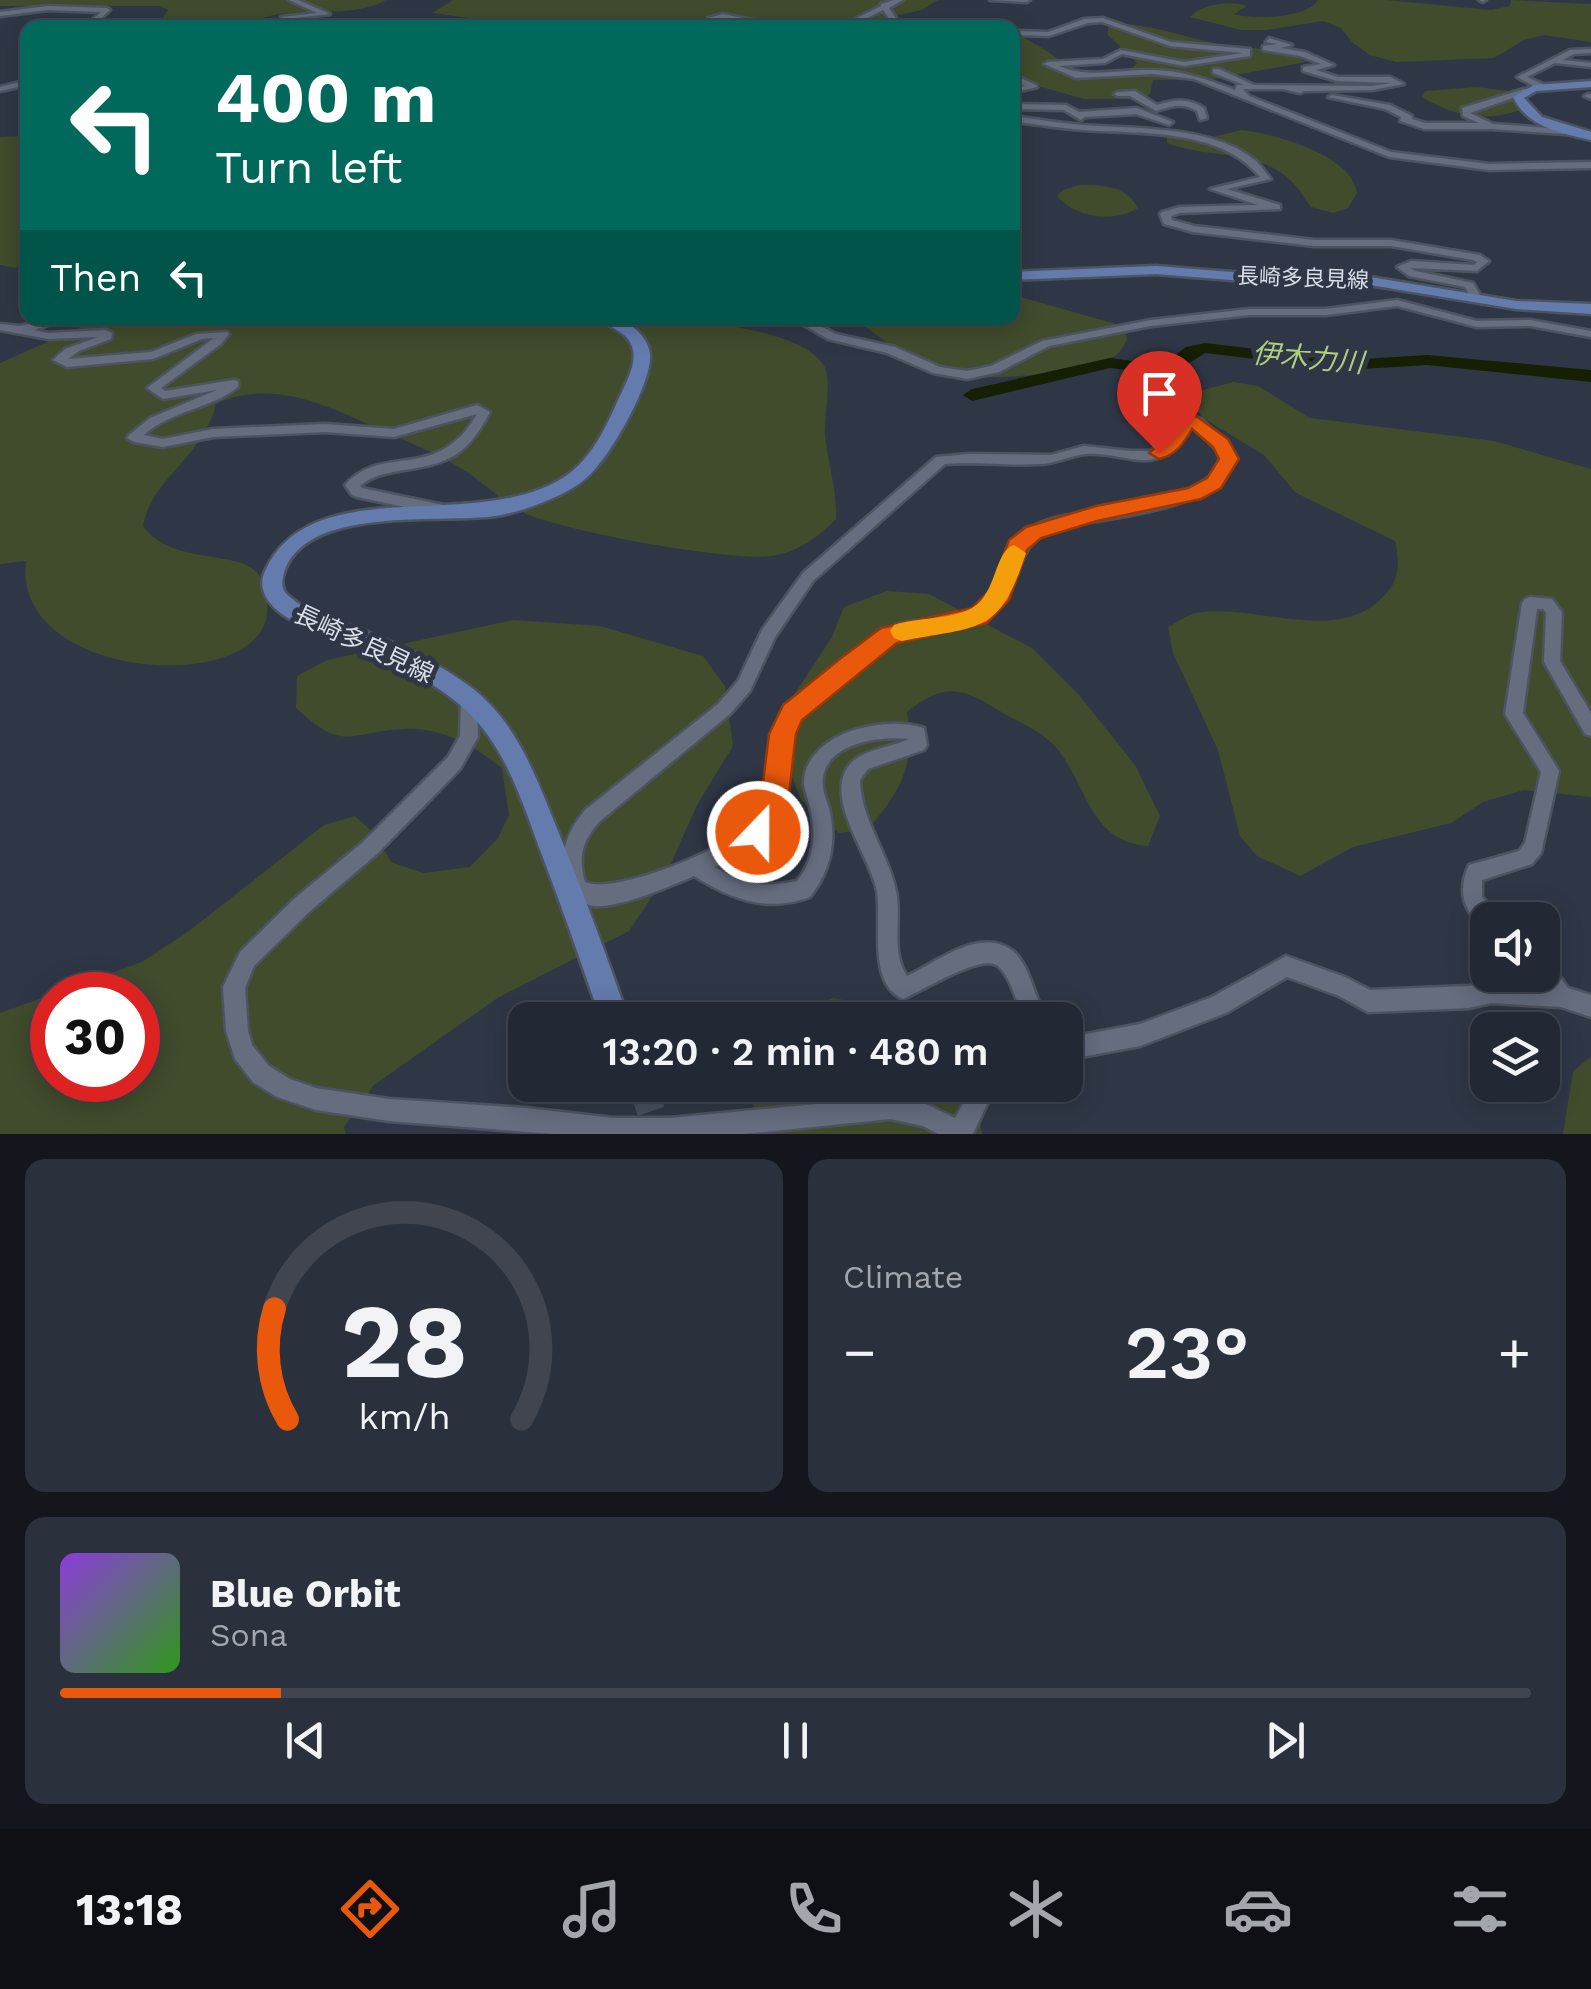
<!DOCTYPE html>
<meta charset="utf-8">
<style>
body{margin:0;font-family:"Work Sans","Noto Sans JP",sans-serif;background:#2b313c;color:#f1f3f6;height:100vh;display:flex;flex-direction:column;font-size:38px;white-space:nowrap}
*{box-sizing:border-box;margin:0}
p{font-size:32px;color:#a3a6ac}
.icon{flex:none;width:55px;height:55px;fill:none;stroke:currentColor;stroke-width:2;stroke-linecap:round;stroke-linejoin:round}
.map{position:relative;height:1134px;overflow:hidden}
.details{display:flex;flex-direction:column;gap:25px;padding:25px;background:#13171d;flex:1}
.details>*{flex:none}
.guide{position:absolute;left:20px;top:20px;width:1000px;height:305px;border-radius:20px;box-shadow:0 5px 25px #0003,0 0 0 2px #40454f;background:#00695c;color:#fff;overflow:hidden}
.buttons{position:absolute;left:1470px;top:902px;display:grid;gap:20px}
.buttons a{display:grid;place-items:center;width:90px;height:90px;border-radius:20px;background:#232934;box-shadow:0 5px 25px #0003,0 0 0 2px #40454f;font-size:50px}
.speed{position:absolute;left:30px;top:972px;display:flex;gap:20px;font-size:50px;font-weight:700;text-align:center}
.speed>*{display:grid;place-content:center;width:130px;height:130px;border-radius:50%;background:#232934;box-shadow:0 5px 25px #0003,0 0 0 2px #40454f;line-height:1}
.speed .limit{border:15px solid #d22;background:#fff;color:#111}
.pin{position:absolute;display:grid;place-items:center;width:85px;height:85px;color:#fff;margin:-102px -42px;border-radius:50% 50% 50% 0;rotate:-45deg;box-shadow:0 0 10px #0007}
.pin .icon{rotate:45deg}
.me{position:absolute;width:110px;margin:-55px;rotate:22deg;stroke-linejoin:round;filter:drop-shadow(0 0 8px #0008)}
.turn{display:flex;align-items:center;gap:35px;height:210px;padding:0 30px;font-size:45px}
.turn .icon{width:130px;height:130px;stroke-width:2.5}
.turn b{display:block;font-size:70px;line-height:85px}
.then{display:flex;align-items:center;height:95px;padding:0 30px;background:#0003;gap:20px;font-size:38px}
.big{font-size:75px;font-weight:600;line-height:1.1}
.details .card{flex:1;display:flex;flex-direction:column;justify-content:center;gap:15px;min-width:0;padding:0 35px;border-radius:20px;background:#2b313c}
.details .dial{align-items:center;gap:0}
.dial svg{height:260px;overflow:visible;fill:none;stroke:#40454f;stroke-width:7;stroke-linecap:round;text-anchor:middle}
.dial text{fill:#f1f3f6;stroke:none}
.song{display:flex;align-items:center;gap:30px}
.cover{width:120px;height:120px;border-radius:15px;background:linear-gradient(135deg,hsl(270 70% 55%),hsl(110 70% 35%))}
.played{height:10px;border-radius:5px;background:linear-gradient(90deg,#ea580c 15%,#40454f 15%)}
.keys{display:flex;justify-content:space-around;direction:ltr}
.heat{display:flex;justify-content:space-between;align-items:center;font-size:55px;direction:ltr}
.details .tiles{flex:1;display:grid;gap:25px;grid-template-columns:1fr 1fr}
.card:last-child{grid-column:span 2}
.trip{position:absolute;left:508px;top:1002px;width:575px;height:100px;border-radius:20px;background:#232934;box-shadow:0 5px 25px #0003,0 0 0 2px #40454f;font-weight:600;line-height:100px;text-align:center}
.dock{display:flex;height:160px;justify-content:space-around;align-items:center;background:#0e1015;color:#a3a6ac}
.dock .icon{width:70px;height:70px}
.dock .active{color:#ea580c}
.dock b{font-size:45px;color:#f1f3f6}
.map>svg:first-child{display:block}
.green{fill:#404c2c;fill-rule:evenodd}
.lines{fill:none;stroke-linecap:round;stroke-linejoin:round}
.river{fill:#151f03;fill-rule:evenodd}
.major-tunnel{stroke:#48505e;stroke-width:28;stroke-dasharray:28 14;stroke-linecap:butt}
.minor-casing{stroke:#4d5461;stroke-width:5}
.major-casing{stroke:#4d5461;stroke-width:5}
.minor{fill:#656d7f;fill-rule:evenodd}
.major{fill:#647bae;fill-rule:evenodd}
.route{fill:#ea580c;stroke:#983908;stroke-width:2.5}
.slow{fill:#f59e0b}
.labels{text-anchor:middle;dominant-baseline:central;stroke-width:10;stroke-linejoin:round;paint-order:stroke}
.far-street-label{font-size:22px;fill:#d9dee8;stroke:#2f3746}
.street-label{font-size:25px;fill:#d9dee8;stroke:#2f3746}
.water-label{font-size:28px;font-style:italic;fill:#b0cf7c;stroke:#2f3746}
</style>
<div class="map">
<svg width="1591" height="1134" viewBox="0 0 1591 1134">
<rect width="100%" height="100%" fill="#2f3746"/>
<g class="green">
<path d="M0,0H386C346,23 277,0 243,28L157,27L168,10L160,6H0Z"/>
<path d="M453,0H938L922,10L841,28H543L432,13Z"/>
<path d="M1318,0H1385L1491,10L1510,6L1511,0L1591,4V42L1544,35L1524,40L1494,58L1396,62L1370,55L1353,43L1341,28L1323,21L1267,30H1241L1190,17C1202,4 1230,0 1247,6L1234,14C1254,20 1308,18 1318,0Z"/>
<path d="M1116,24C1153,24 1186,38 1223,45C1250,50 1282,46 1306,62L1214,79L1153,80L1150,94L1142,99H1084L1013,79L1012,33C1064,52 1063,83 1130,70L1137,63L1108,35V28Z"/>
<path d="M1477,87L1509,91L1526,99L1528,107C1492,123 1456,118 1422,97L1425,91Z"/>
<path d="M1242,130C1275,134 1352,155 1357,193L1348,208L1333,213L1311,207C1305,199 1300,189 1292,182C1257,147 1210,160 1167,143V138L1200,140Z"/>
<path d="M27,136V261L16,268L0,265V137Z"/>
<path d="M1079,185C1101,185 1126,185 1138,208C1114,223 1075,218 1057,196L1063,190Z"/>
<path d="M1013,295L1123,326L1127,340C1123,347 1120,354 1112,357C1076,373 986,384 949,372C913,360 884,343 855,318L929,321L1012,318Z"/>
<path d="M101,318H683C716,324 820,334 827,374C830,394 824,415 825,435C828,464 837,489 836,519C819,537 796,553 771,556C732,562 553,530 518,510C501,500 486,485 470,474C443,456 411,443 381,430C327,406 274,378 216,404C203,458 152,477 143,526C173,567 240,548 259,575C266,585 268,601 267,612C263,696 11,682 26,561L0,564V363Z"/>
<path d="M1233,382L1258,386L1310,418L1494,441L1591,469V797L1524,790L1483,802L1451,823L1353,847L1300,876L1257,856L1240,836L1218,750L1173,653L1168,627C1176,623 1187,615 1196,613C1253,602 1336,646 1383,597C1400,580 1400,564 1395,541L1296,493L1264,455L1205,419L1191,405L1189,394Z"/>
<path d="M887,591L929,594L1032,648L1079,695L1135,765L1160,816L1148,846C1091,842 1088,789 1059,751C1043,731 1024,725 1003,713C964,689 947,680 907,712C916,763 902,790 868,829L839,833L801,800L785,759L783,712L832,637L844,607Z"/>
<path d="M513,620L600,626L703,656L725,686L733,746L697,805L665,877L629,931L499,997L445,1035L374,1085L344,1127L346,1134H0V1013L142,962L189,931L324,825L355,816L375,834L391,862L423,873L470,867L498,838L509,815L502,768C474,746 440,726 403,729C347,732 345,753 296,708L297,676L327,660ZM52,995H138V1080H52Z"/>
<path d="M833,998L870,1005L893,1020H779Z"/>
<path d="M1591,1057V1134H1563L1573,1071Z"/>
<path d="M753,1085H961L977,1107L982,1134H754Z"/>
</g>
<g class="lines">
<path class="river" d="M1205,343L1346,360L1427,355L1591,370V382L1427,365L1346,370L1205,353L1180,369L1156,374L1110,368L972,401L963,395L972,389L1110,358L1156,364L1168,361L1186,347Z"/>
<path class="major-tunnel" d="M642,1085L659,1134"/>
<g class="minor-casing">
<g id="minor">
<path d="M289,0H298L330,14L294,18L311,28H301L281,17L317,13Z"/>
<path d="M894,0H903L889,8L903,28H896L883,10L847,28H837L881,6V4Z"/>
<path d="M990,0H1030L1027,2Z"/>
<path d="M1479,0H1486L1483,2Z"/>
<path d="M48,6L107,8L110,10L91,28H83L101,12L48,10L0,16V12Z"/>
<path d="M723,14L783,26L786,28C764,28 736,15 715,21L720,28H713L708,18Z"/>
<path d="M1103,18L1171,42L1250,49V56L1184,66L1122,54L1105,63L1059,66C1089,79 1119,69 1151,70C1181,70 1207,79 1235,90L1237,85H1244L1213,73V69H1219L1254,85L1372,86L1391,83L1337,81L1303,71V67L1321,64L1300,56L1263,50V46L1277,44L1266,42L1269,38L1292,45L1281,48L1305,52L1334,65L1316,70L1338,77H1390L1404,84L1372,90L1304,91L1300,93L1283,89H1243L1249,96L1391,152L1489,164L1591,162V168L1489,170L1389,157L1194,79L1152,74L1076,78L1044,64L1048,62L1103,59L1121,50L1184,62L1243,53L1170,46L1102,22L1088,23L1049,36L1012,35V31L1048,32L1084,19Z"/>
<path d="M1591,49V53L1574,54L1563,60L1591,63V67L1555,63L1527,77L1545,85V89H1539L1517,77L1570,50Z"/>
<path d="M1012,74L1036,85L1037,87L1012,93V88L1025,86L1012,79Z"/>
<path d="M28,80V85L0,91V87Z"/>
<path d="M1524,89H1527V93L1470,113L1493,124L1577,130L1580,131V135L1491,129H1424L1400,121L1401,117L1385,109L1328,97L1332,95L1390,105L1412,116V119L1425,123H1479L1463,116L1462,108Z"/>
<path d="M1135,91L1157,105C1175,99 1188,98 1204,108L1207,118L1200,120L1197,111C1183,102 1172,106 1156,111L1130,96H1118L1114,94L1118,92Z"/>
<path d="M1588,94H1591V99L1584,96Z"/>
<path d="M1012,104L1066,105L1079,112L1137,108L1173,122L1169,125L1136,114L1085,117L1081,120L1064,110L1012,109Z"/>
<path d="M1012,116C1036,119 1059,123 1082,125C1134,129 1214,125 1256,161C1261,166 1266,173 1271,179L1227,189L1280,205V209L1180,213L1171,216L1172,220L1194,226L1314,240H1391L1480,255L1489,261L1477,271L1410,268L1416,271L1473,283L1482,298L1476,301L1472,300L1465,287L1409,276L1397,267L1411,261L1474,265L1477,262L1473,260L1391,246H1314L1193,232L1164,224L1160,214L1162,212L1180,207L1258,205L1210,189L1260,177C1220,128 1140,134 1083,130C1059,128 1036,124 1012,122Z"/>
<path d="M1397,300L1477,321L1530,320L1591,331V337L1530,326L1477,327L1397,306L1326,315H1249L1151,326L1049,346L999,372L967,379L933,373L887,353L828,339L792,318H805L836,334L895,347L940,367L967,371L991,366L1042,341L1151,320L1249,309H1326Z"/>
<path d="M51,318H68L34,330L48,333L106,330L112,333L111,339L79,351L68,359L151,352L196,334L227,332L229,334L221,344L161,388L165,391L234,380L238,381V387C210,409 170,411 144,435L163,439L213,429L325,424L394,429L477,405L490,412C468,454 451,463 404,470C387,473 373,475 360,486L362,488L448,506L450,510L448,514L443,515L357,497L352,495L345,485C383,442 437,484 477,414L394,437L325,432L213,437L163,447L134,442L127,438L129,435L150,418L217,390L163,399L147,388L214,338L202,339L153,359L67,367L53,360L65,349L98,337L48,339L0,330V324L20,326Z"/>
<path d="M1196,418L1201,419L1234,452C1232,460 1232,468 1227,475C1197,511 1104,519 1060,527C1009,545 1028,577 998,609C970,638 929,624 896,639C867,652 840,679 818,701C808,711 794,724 790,738C780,772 789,812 761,840C748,852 730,859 715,867C745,885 763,888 797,881C815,859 816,834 810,807C808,800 805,791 804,784C803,756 831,737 854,730C877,723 902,721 924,728L927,745L924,750L868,769L860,780C861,821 888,852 896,891C902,919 890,951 907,976C937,962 980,926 1013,951C1027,963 1032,986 1039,1002L1030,1020H1008L1017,1001C1013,990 1008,975 998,966C982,953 922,991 903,999C867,984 882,921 877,891C870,857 831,808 844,774C853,749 889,749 909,739C881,736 829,742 823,777C821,788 826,798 829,808C837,841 831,870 810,897C767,913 731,899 694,876C671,886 617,909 593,906C586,905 578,899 571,896C557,862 562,838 585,810L718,704L738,681L762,630L803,573L936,457L969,454L1051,455L1084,446L1130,451H1151L1169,437L1178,422ZM1193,427L1220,453C1219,458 1220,463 1217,468C1199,501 1095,509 1060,517C995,531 1020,570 984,603C962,622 931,617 904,623C887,628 872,637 857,648C828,670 787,699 774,735C764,763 772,798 752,822C732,847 613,896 585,882C578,857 582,842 599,822L730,714L750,691L775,637L813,581L945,464C976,461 1007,466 1039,464C1055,464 1069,456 1085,454C1130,451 1157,482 1188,428Z"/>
<path d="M1530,597L1552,599L1562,612L1560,661L1591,713V736L1585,734L1544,662L1546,613L1543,609H1537L1523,713L1559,771L1541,853L1532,864L1482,880V897L1497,913L1500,920H1488V929C1463,915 1457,890 1469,865L1519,851L1525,843L1541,772L1505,714L1522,603L1525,599Z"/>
<path d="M469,692L475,694L477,699L478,737L460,769L377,854L309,912L254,966L245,988L248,1031L252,1045L269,1066L290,1079L316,1088L389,1099L526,1108L614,1118H670L890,1097L926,1104L955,1118L973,1085H996L973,1134H938L923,1126L890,1119L745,1134H554L389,1121L316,1110L277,1097L253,1082L235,1059L226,1031L223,987L240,952L295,898L363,842L448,757L460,736L461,699L463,694Z"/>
<path d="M1286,956L1345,977L1370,990L1469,986L1491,981L1540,984L1534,975H1542V959L1549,962L1568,988L1591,995V1017L1561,1007L1491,1003L1469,1008L1368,1012L1339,996L1287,977L1226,1013L1140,1046L1065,1060V1038L1140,1024L1212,997Z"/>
</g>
</g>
<g class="major-casing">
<g id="major">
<path d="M1591,81V87L1536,91L1524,98L1542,117L1591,132V140C1561,133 1527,127 1513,97L1534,85Z"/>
<path d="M1156,266L1280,276H1364L1516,301L1591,304V314L1516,309L1364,284H1280L1156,274L1012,280V272Z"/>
<path d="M599,318C614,317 622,319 634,328C642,334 648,343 650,353C653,380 615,447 596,468C586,480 574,488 560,495C540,504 517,513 495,516C441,524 299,504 283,577C281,586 283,592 290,597C310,615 341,622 365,631C403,646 440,664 472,688C519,724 538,783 560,836C585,896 607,958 629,1020H601C582,965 563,910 542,855C522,802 505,742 459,704C424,675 381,656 339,639C319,631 295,625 278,611C265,600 258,586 265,571C312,467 484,537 570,473C594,454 607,425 619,398C628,379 644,352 624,335C616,329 607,325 599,318Z"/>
</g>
</g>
<use href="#minor" class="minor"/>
<use href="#major" class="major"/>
</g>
<path class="route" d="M1196,416L1228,439L1239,459L1221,488L1201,499L1097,521L1041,538L1027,550L1009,600L987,623L897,643L802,720L796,734L788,802L768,841L758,845L747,841L743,832L761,799L769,734L783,705L841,658L881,628L972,608L991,589L1009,540L1026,527L1096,506L1188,488L1207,478L1219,459L1213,447L1192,429C1184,443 1176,455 1159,459L1149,453L1168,436L1176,420Z"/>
<path class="slow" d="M1014,545L1026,553C999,636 981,625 902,641L894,638L890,631L894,625C917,617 951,620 972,608C997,594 994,551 1014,545Z"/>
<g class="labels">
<g class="far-street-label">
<text transform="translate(1303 278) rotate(2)">長崎多良見線</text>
</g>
<g class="street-label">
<text transform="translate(364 644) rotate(25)">長崎多良見線</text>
</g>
<g class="water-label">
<text transform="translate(1308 358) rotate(5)">伊木力川</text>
</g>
</g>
</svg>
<div class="buttons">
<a><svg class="icon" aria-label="sound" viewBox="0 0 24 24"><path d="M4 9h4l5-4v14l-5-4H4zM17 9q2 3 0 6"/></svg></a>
<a><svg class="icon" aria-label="layers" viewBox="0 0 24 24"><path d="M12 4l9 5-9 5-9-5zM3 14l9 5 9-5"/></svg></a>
</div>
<div class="speed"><div class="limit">30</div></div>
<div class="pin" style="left:1159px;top:453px;background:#d93025"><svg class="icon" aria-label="arrive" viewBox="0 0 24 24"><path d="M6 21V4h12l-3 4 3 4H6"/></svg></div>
<svg class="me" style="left:758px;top:832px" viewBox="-20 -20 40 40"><circle r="17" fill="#ea580c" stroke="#fff" stroke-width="3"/><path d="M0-11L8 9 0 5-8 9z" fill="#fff"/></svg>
<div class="trip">13:20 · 2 min · 480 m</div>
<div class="guide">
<div class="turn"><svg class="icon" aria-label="left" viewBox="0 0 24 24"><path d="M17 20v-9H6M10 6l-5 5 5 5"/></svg><div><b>400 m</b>Turn left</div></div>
<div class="then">Then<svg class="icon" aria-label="left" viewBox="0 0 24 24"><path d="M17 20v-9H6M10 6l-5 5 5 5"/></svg></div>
</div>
</div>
<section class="details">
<div class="tiles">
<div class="card dial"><svg viewBox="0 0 100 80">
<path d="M14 69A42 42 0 1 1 86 69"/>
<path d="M14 69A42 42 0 0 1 10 35" stroke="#ea580c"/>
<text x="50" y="56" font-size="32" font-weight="700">28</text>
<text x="50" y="72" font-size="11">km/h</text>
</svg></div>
<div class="card"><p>Climate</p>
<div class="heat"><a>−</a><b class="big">23°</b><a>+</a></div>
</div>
<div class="card">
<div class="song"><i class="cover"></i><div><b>Blue Orbit</b><p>Sona</p></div></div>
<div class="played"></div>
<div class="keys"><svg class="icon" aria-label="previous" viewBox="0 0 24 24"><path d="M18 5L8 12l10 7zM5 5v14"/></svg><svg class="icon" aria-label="pause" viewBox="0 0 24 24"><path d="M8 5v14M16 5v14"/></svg><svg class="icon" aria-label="next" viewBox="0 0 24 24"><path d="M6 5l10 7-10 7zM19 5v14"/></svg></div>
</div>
</div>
</section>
<nav class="dock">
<b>13:18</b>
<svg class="icon active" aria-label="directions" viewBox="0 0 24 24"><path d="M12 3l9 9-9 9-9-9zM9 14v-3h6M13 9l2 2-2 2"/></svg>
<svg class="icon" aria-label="music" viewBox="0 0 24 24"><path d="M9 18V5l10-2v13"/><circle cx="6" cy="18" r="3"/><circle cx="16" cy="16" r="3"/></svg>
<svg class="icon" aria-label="phone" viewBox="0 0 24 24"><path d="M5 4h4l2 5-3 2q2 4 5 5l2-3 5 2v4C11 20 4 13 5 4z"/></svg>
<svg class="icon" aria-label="climate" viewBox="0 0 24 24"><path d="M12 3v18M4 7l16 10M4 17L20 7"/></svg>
<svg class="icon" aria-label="car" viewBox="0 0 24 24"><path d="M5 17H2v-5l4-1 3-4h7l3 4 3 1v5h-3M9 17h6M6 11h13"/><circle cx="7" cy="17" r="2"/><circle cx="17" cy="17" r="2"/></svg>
<svg class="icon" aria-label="filters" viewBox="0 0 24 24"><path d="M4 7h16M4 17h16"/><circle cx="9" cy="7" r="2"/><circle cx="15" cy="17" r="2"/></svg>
</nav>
